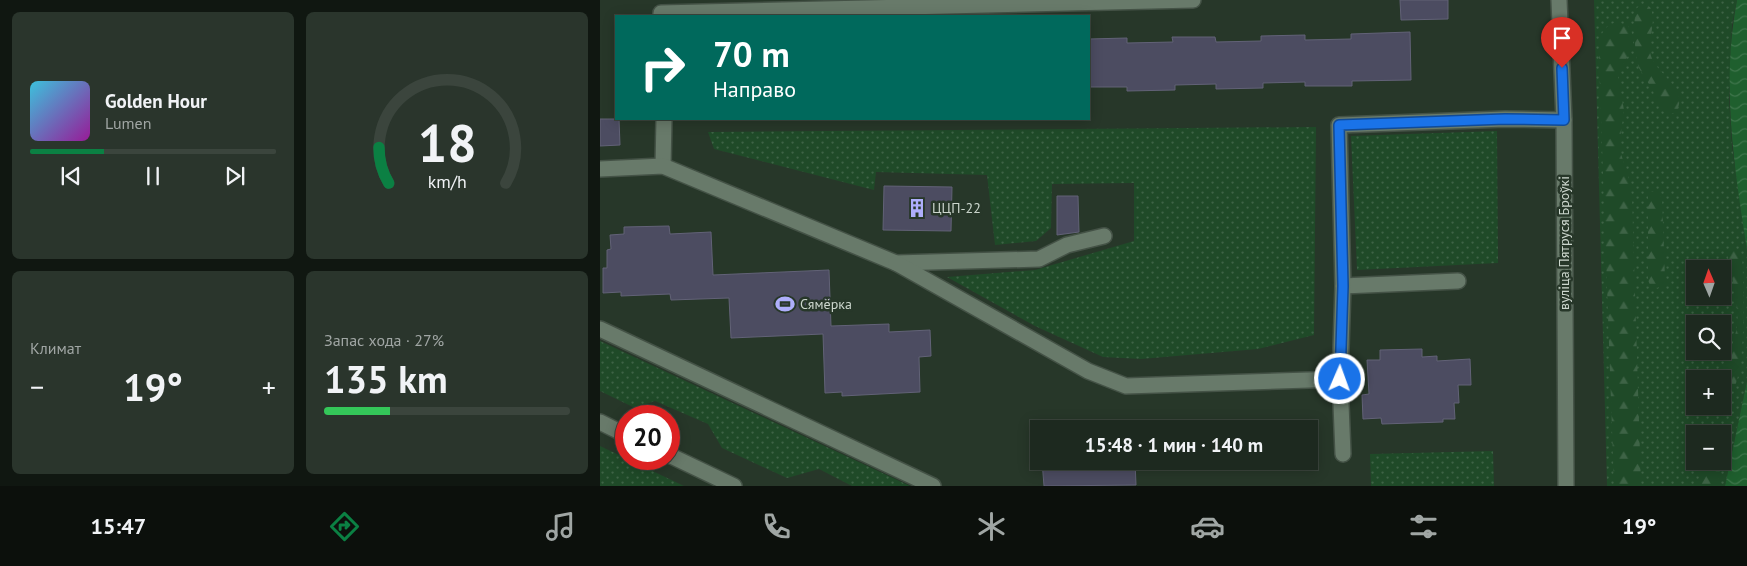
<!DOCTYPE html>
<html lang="ru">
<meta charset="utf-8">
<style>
body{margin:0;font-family:"PT Sans",sans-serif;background:#2a352c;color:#f1f3f6;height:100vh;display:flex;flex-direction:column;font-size:19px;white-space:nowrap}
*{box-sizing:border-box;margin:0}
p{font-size:16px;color:#a0a6a4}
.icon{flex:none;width:28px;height:28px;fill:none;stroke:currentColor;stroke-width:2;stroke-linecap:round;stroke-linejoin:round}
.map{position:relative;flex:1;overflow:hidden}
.details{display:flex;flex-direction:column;gap:12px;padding:12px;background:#101711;width:600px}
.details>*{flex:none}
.hud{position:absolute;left:15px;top:15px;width:475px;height:105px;border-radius:0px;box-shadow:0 2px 12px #0003,0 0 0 1px #3b453d;background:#00695c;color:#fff;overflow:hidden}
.needle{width:32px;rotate:358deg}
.controls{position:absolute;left:1086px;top:260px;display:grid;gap:10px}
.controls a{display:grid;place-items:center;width:45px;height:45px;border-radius:0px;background:#1d291f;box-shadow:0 2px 12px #0003,0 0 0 1px #3b453d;font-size:25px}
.speed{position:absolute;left:15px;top:405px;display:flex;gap:10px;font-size:25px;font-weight:700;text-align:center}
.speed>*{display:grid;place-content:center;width:65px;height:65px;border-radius:50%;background:#1d291f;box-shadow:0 2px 12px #0003,0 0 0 1px #3b453d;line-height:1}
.speed .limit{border:8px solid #d22;background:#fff;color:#111}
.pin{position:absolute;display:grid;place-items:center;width:42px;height:42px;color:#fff;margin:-51px -21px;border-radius:50% 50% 50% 0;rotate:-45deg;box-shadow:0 0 5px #0007}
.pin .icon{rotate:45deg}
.me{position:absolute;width:55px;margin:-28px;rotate:2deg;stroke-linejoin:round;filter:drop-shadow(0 0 4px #0008)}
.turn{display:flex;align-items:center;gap:18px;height:105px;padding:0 15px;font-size:22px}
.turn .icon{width:65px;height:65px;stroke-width:2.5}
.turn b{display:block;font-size:35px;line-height:42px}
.big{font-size:38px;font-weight:700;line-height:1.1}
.details .widget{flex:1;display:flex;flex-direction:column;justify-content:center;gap:8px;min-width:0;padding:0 18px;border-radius:8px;background:#2a352c}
.details .dial{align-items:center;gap:0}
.dial svg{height:130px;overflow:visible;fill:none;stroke:#3b453d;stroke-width:7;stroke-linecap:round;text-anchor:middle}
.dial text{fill:#f1f3f6;stroke:none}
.song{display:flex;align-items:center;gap:15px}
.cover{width:60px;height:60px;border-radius:8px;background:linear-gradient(135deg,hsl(190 70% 55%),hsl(300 70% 35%))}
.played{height:5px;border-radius:2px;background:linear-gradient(90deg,#0b8043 30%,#3b453d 30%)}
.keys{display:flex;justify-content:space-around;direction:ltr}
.heat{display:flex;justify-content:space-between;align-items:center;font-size:28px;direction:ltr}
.charge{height:8px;border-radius:4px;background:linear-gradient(90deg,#34c759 27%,#3b453d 0)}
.details .tiles{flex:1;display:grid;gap:12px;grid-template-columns:repeat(2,1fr)}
.trip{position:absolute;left:430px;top:420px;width:288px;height:50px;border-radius:0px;background:#1d291f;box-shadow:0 2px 12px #0003,0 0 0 1px #3b453d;font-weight:700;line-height:50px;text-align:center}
.menu{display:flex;height:80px;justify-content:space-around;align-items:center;background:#0c100c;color:#a0a6a4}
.menu .icon{width:35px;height:35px}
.menu .selected{color:#0b8043}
.menu b{font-size:22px;color:#f1f3f6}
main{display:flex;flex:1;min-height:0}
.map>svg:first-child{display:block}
.grass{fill:url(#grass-dots);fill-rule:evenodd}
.forest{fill:url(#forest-firs)}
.water{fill:url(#water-waves)}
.building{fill:#4c4c61;stroke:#626277}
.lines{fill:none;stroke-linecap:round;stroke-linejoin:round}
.minor-casing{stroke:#445246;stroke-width:18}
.minor{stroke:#687a6a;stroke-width:15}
.route-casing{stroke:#114b97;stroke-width:12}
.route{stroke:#1a73e8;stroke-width:9}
.labels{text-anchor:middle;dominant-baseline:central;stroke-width:5;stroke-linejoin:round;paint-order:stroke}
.poi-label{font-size:14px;fill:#cdd7ce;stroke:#273729;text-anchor:start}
.street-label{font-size:14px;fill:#cdd7ce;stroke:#273729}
</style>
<main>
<section class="details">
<div class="tiles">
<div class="widget">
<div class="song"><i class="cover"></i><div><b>Golden Hour</b><p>Lumen</p></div></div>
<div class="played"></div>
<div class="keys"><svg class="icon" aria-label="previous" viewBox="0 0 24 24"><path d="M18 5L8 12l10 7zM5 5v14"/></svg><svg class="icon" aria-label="pause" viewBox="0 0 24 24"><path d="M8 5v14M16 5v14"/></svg><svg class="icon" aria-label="next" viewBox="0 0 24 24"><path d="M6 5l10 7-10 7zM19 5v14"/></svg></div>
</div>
<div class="widget dial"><svg viewBox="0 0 100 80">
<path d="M14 69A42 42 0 1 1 86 69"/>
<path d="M14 69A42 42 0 0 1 8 47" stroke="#0b8043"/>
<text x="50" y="56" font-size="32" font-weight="700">18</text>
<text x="50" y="72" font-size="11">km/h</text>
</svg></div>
<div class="widget"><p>Климат</p>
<div class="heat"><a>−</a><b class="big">19°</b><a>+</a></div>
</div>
<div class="widget"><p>Запас хода · 27%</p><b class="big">135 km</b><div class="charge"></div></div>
</div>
</section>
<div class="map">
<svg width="1147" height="486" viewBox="0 0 1147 486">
<defs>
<pattern id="grass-dots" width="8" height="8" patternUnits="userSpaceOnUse" patternTransform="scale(1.25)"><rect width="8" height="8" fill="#1f4a28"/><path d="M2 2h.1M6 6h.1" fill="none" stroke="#3e6346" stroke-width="1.8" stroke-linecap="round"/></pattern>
<pattern id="forest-firs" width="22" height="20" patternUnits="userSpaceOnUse" patternTransform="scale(1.25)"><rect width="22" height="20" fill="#1f4a28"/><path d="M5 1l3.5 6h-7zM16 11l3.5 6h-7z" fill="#3e6346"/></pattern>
<pattern id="water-waves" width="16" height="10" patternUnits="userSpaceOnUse" patternTransform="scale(1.25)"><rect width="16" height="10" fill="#1f5f2e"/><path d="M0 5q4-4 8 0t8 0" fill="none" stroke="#3e754b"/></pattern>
</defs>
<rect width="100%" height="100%" fill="#273729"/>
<g class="grass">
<path d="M994,0H1137L1132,25L1129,98L1132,146L1147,250V381L1125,486H1007ZM1095,269H1122V296H1095ZM1095,324H1122V351H1095ZM1095,379H1122V406H1095ZM1095,434H1122V461H1095Z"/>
<path d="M716,127L714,335L658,349L541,359L503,357L435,326L347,277L435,270L534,241V183L452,184L451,228L436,241L395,245L387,175L276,172L274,190L114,149L108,132Z"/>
<path d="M897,131L898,263L757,270L751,136Z"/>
<path d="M0,341L310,486H252L219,469L187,478L122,448L108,424L55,401L35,408L0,391Z"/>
<path d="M0,446L84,486H0Z"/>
<path d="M893,451L894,486H771L770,454Z"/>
</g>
<g class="forest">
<path d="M1042,4L1050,7C1058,23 1046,40 1051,56C1057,72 1074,80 1079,97C1081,107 1074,120 1063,111C1057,106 1056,97 1053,91C1049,83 1043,76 1039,68C1035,56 1032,19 1037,8Z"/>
<path d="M1014,23H1020L1027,25L1031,30L1033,37V46L1020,71L1018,78L1024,110L1019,148L1028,175L1032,197L1041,486H1014L999,59C999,45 998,29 1014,23Z"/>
<path d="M1056,191L1062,198L1065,279L1064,284L1057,288L1050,285L1048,280V196L1051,192Z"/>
<path d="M1135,248L1140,253L1142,257C1144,285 1147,382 1129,395H1124C1117,380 1135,343 1137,326C1140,307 1131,275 1128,256L1130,249Z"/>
<path d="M1100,461H1121L1118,486H1100Z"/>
</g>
<g class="water">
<path d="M1137,0H1147V250C1134,167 1121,84 1137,0Z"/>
<path d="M1147,381V486H1125Z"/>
</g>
<g class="building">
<path d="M800,0H848V19L801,20Z"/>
<path d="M810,32L811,80L752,81V86H705V82L663,83V88L616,89V84L575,85V90L527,91V87H489V39L527,38V43L573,42L572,37H615L616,42L661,41V36L705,35V40L751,39V34Z"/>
<path d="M0,119H19L20,145L0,146Z"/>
<path d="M284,186L352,187L351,231L283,230Z"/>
<path d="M457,196H478L479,232L457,235Z"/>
<path d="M69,226L70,234L111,232L113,275L229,270L231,326L289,324V332L330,330L331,356L319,357L320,392L242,396V392L225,393L223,334L131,338L129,298L71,300L70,294L21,296V292L3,293V268H7V250L11,249L10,235L24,234V227Z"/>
<path d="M822,349V357L837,356V361L870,359L871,385H858L859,403H854L855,419H843V422L782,424L781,418L763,419L762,395L769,394L767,360H780V350Z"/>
<path d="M442,461H535L536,485L444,486Z"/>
</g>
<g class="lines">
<g class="minor-casing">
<g id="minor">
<path d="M959,0L964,120L966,486"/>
<path d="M61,16V13L593,0"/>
<path d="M63,166L64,119"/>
<path d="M0,169L63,166L296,263L439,259L467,245L504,236"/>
<path d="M296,263L488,371L526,386L740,379"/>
<path d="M743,286L858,281"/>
<path d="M0,329L333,486"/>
<path d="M0,422L26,435"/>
<path d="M743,454L740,379L743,286L739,125L905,119L964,120"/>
<path d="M69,455L134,486"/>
</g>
</g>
<use href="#minor" class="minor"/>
</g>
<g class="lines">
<g class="route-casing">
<path id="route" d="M740,379L743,286L739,125L905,119L964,120L962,68"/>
</g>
<use href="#route" class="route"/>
</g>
<defs>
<g id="building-bare" transform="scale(1.5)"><path d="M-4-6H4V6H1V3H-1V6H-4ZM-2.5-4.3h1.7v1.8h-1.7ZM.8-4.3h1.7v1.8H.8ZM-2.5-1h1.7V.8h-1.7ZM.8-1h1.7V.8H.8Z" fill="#aeaefb" stroke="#273729" stroke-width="2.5" paint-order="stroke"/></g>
<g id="stadium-bare" transform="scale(1.5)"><path d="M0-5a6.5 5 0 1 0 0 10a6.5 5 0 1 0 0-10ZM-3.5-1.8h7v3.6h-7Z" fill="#aeaefb" stroke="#273729" stroke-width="2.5" paint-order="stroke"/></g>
</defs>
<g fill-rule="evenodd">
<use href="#building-bare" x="317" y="208"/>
<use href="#stadium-bare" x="185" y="304"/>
</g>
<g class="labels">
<g class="poi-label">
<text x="332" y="208">ЦЦП-22</text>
<text x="200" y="304">Сямёрка</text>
</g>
<g class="street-label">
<text transform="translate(964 243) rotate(-90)">вуліца Пятруся Броўкі</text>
</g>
</g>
</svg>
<div class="controls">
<a><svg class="needle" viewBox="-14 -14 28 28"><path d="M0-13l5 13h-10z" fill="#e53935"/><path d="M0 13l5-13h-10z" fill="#a0a6a4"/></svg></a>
<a><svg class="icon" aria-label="search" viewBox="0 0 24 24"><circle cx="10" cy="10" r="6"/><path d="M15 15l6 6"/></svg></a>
<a>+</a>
<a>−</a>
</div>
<div class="speed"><div class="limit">20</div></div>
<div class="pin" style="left:962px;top:68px;background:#d93025"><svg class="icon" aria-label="arrive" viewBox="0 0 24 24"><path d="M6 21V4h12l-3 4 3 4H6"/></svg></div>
<svg class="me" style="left:740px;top:379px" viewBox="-20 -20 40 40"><circle r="17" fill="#1a73e8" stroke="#fff" stroke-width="3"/><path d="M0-11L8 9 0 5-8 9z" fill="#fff"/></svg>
<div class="trip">15:48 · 1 мин · 140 m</div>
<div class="hud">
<div class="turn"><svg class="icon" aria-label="right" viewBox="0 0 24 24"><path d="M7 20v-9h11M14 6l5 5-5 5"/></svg><div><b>70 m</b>Направо</div></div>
</div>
</div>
</main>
<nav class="menu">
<b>15:47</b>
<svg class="icon selected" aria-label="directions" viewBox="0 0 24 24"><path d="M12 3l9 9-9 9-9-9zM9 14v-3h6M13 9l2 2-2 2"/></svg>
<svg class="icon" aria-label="music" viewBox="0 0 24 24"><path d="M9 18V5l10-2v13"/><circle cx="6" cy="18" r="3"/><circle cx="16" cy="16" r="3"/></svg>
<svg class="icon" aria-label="phone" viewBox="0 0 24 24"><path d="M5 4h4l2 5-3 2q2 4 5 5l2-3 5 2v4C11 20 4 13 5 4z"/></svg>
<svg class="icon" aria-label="climate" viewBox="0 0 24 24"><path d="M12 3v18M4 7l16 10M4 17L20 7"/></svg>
<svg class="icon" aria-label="car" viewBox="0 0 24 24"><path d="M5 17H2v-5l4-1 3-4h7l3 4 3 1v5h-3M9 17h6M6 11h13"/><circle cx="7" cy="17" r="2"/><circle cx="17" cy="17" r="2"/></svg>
<svg class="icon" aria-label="filters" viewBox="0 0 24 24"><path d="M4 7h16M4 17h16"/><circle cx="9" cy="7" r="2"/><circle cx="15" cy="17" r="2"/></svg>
<b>19°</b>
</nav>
